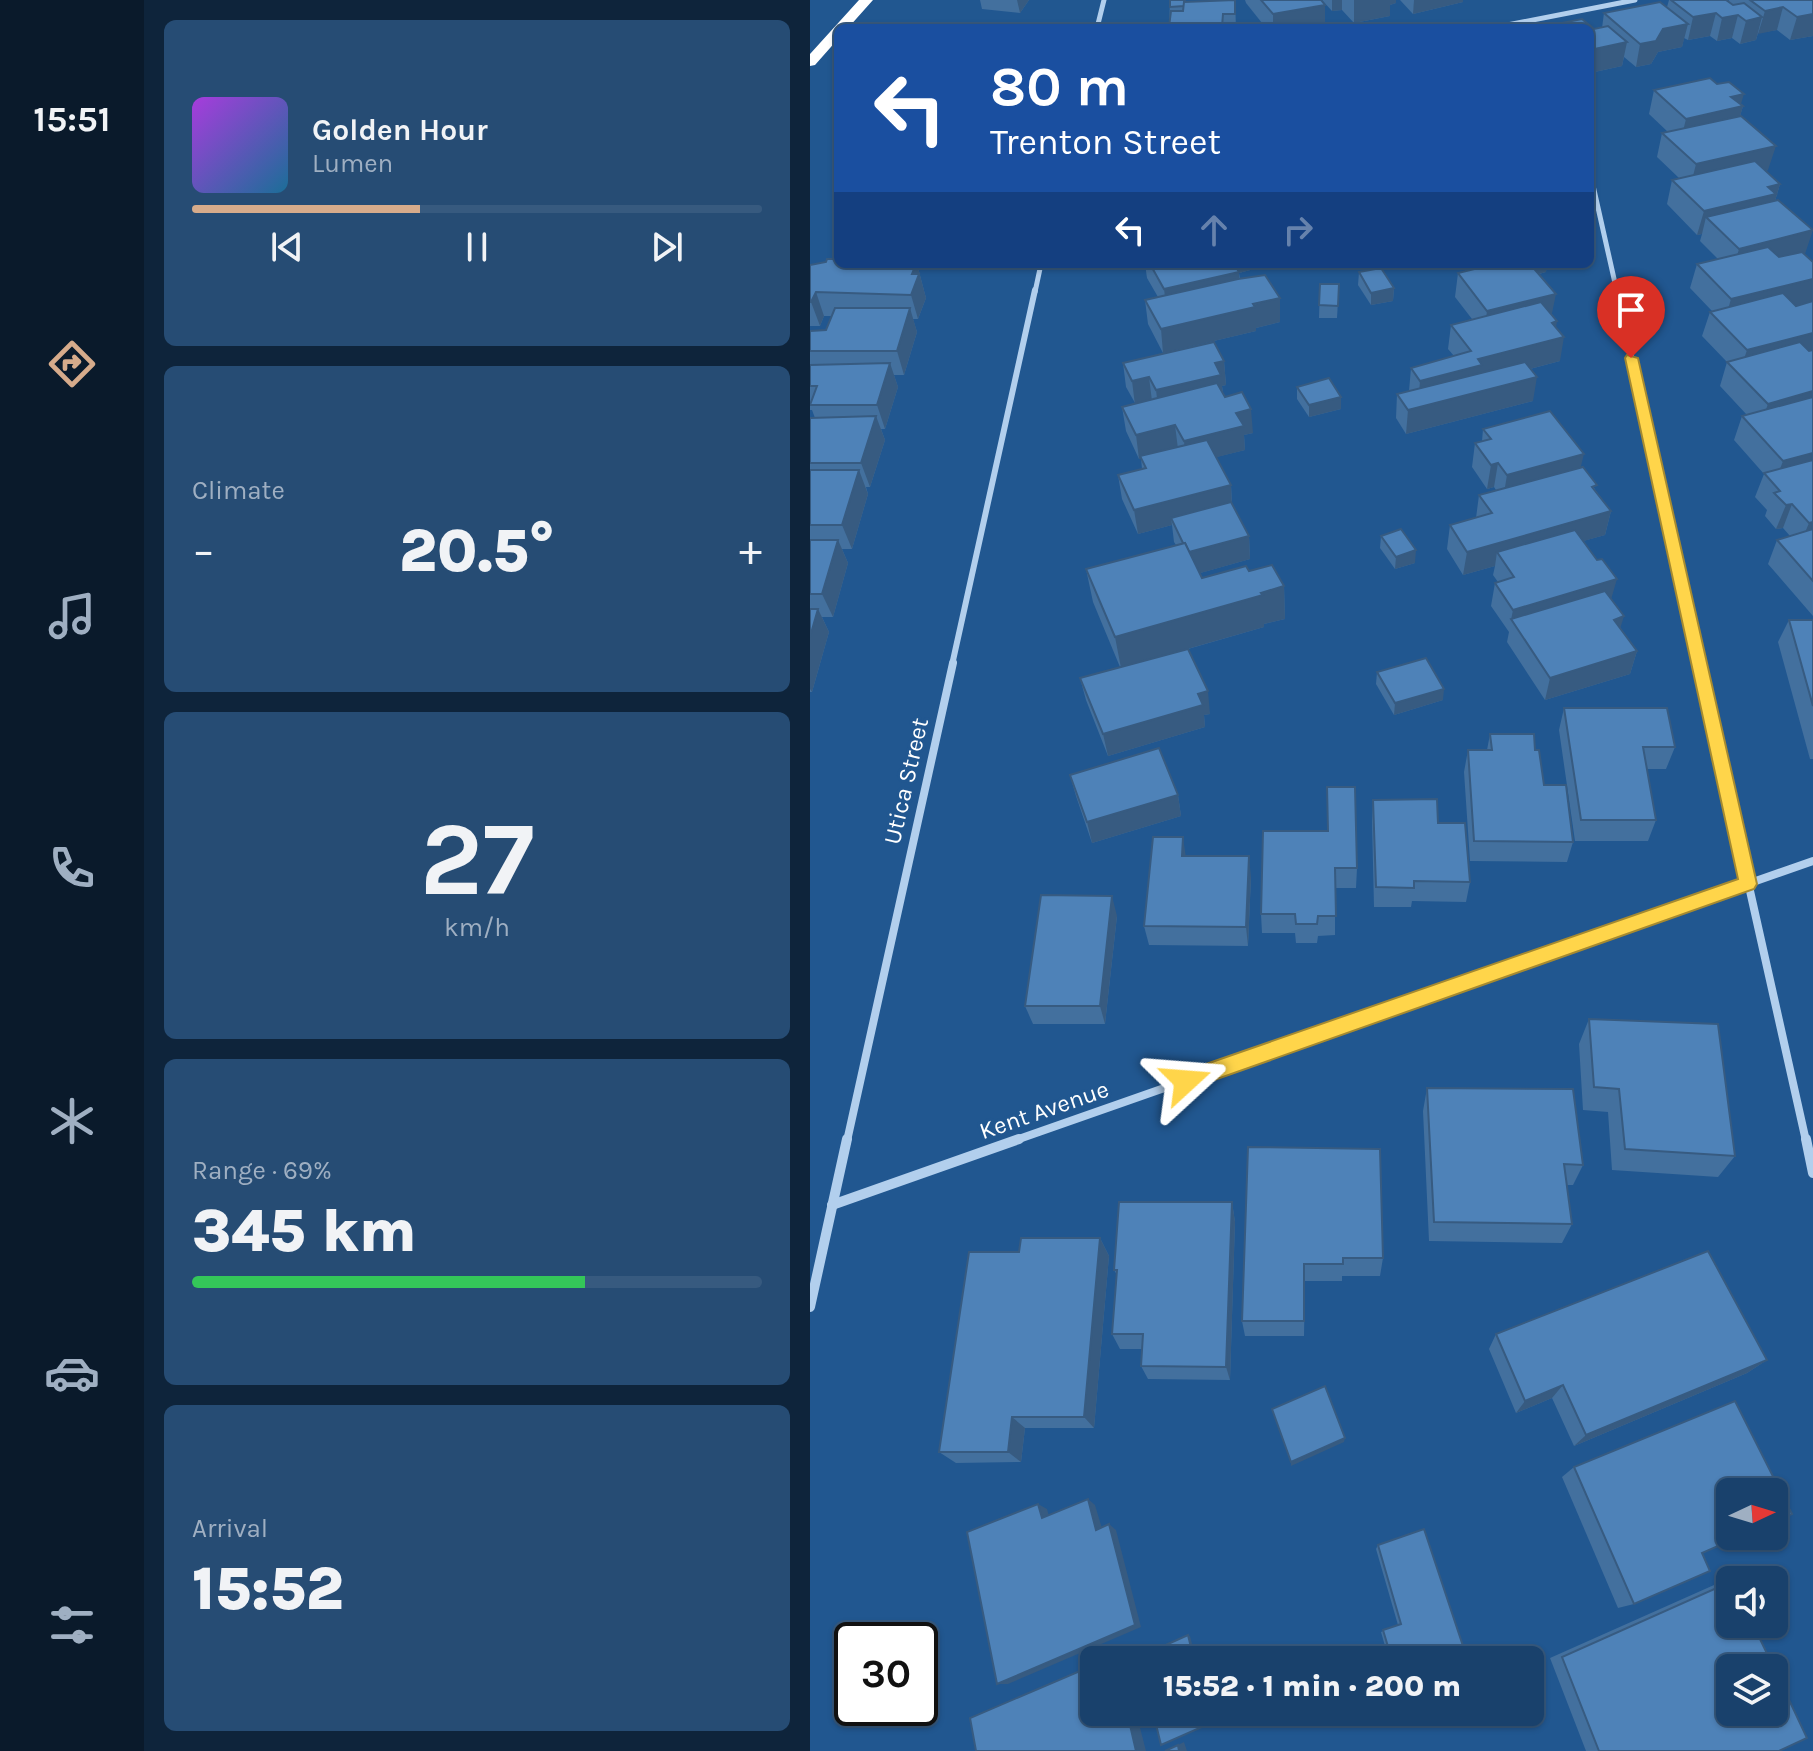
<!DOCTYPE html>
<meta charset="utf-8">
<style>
body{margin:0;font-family:Karla,sans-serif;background:#264c74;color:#f1f3f6;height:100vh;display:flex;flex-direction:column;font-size:30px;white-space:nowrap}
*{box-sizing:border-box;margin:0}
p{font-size:26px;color:#9fafc2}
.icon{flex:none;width:44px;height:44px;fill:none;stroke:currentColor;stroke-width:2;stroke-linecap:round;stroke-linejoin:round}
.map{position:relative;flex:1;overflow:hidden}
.sheet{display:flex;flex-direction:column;gap:20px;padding:20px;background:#0e243b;width:666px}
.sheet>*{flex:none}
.guide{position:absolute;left:24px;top:24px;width:760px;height:244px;border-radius:12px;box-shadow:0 2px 6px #0004,0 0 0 2px #375a7f;background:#1a4fa0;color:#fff;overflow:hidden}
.needle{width:52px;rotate:86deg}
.tools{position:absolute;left:906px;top:1478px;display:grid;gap:16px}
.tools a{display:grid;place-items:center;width:72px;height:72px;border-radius:12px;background:#19416c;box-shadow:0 2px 6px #0004,0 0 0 2px #375a7f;font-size:40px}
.speed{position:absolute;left:24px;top:1622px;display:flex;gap:16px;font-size:40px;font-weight:700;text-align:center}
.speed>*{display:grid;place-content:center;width:104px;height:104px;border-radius:50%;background:#19416c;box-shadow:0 2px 6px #0004,0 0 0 2px #375a7f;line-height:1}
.speed .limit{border:4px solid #111;border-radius:12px;background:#fff;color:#111}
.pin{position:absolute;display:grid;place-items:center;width:68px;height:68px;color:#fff;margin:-82px -34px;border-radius:50% 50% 50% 0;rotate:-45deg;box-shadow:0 0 8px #0007}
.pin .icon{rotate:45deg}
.me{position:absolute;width:88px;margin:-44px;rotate:71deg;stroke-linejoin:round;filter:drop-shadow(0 0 6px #0008)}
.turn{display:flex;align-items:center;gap:28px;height:168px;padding:0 24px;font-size:36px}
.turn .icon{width:104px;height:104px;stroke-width:2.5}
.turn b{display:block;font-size:56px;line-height:68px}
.lanes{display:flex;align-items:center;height:76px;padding:0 24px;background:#0003;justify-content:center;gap:40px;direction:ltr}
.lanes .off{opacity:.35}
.big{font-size:60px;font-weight:800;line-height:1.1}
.sheet .card{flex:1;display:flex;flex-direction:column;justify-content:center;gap:12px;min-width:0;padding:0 28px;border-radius:12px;background:#264c74}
.sheet .dial{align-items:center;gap:0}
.dial b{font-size:104px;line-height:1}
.song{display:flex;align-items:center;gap:24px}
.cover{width:96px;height:96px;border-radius:12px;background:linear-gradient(135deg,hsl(280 70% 55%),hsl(200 70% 35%))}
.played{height:8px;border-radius:4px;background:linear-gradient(90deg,#d6ab8b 40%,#375a7f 40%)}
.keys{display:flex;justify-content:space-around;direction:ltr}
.heat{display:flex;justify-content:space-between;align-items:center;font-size:44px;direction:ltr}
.charge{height:12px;border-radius:6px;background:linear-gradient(90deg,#34c759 69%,#375a7f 0)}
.trip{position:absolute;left:270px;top:1646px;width:464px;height:80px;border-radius:12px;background:#19416c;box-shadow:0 2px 6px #0004,0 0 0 2px #375a7f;font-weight:800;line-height:80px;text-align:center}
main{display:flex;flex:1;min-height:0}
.menu{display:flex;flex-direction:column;width:144px;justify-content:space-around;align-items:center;background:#0a1a2b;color:#9fafc2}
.menu .icon{width:56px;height:56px}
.menu .selected{color:#d6ab8b}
.menu b{font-size:36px;color:#f1f3f6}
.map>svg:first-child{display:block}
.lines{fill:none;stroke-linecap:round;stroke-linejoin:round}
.street-far3{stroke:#b2cfed;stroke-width:5}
.street-far2{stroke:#b2cfed;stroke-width:6}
.street-far1{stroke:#b2cfed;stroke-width:8}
.street{stroke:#b2cfed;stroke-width:10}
.highway{fill:#fff;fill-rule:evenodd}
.wall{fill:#43709e}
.shaded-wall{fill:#375b81}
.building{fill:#4e82b8;stroke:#375b81;stroke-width:2}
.route{fill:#ffd54a;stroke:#a68a30;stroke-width:2}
.labels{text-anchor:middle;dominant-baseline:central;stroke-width:6;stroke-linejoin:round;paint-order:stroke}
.street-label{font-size:24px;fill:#fff;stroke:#215790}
</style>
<main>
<nav class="menu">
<b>15:51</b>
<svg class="icon selected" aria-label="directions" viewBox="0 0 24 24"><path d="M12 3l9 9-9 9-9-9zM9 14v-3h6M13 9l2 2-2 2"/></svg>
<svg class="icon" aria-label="music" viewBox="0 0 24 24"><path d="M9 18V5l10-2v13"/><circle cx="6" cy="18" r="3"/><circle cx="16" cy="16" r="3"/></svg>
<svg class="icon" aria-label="phone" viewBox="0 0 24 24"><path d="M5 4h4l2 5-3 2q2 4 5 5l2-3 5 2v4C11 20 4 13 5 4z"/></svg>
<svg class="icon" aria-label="climate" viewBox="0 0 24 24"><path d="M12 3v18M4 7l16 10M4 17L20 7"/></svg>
<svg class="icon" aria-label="car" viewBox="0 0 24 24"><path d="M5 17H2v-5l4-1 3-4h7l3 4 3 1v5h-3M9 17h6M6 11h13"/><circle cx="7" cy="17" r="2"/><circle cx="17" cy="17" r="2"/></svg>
<svg class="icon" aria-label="filters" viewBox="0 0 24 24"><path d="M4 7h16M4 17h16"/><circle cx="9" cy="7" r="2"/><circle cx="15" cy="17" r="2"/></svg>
</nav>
<section class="sheet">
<div class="card">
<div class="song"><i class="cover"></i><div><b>Golden Hour</b><p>Lumen</p></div></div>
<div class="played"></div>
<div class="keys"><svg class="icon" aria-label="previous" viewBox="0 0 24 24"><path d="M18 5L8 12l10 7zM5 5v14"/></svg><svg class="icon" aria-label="pause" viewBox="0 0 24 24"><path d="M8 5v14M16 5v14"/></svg><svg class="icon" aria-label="next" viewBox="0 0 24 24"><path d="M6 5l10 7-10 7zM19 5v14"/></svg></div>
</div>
<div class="card"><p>Climate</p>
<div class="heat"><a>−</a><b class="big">20.5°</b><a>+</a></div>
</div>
<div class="card dial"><b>27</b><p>km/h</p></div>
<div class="card"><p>Range · 69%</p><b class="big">345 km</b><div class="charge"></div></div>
<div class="card"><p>Arrival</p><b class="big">15:52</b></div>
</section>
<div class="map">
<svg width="1003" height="1751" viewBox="0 0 1003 1751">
<rect width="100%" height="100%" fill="#215790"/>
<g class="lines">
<g class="street-far3">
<path d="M287,28L294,0"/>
<path d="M682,28L825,0"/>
<path d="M780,172L807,292"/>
<path d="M225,292L231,264"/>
</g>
<g class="street-far2">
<path d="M806,290L890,665"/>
<path d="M142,665L225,290"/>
</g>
<g class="street-far1">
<path d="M889,663L996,1141"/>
<path d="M37,1141L143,663"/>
<path d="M203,1141L1003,861"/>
</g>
<g class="street">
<path d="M996,1139L1003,1173"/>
<path d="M22,1205L209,1139"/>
<path d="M0,1307L37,1139"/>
</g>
<path class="highway" d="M49,0H63L38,28H28V39L5,65L0,66V54Z"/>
</g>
<g class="wall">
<path d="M170,0H219L210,13L172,9Z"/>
<path d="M360,0L375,2L425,0L426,28H359Z"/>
<path d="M435,0H511L515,28H456L436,3Z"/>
<path d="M512,0H586V3L580,5V16L544,23L532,10L522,11Z"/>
<path d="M590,0H653V2L603,14Z"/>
<path d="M859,0H916L918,2L919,0H1003V36L980,40L967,30L948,33L946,40L930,44L922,38L907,41L900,36L878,40L874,38L872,47L848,52L841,64L826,67L814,57L812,66L780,73V28H736V26L772,19L784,29L792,28L794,13L850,2L857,7Z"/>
<path d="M844,90L931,105L933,106L930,116L958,170L955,171L970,184L965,201L995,254L1003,301L986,305L1003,301V616L958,564L967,540L980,536L973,528L966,529L955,516L957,510L945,497L954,474L924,440L932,416L937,415L910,386L917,362L892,336L900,312L902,311L880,288L887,264L908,259L890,241L892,234L887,235L857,204L862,180L869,178L847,157L852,133L858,132L839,114Z"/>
<path d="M107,264L116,298L108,319H103L107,332L94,375H84L88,387L75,429H71L75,440L60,487H56L58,494L42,549H32L38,563L23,617H12L19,632L2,692H0V418H5L2,410H0V331L16,330L22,316H14L10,326H0V265Z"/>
<path d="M335,264H444V269L429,273L430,279L470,322L446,328V331L353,353L338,324L335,300L348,297L337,278Z"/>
<path d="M653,264H737L736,272L729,274L746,327L750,361L720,369L723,401L596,434L586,418L587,394L599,391L601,368L644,356L638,349L641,325L662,319L645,297L648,273L658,270Z"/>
<path d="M549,272L584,288L583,301L561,305L548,285Z"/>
<path d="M510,284H529L527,318H509Z"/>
<path d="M414,361L416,385L412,386L413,393L443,433L434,435L435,450L406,457L421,485L422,504L439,536L440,559L390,573L392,578L439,571L474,586L475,619L454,624V627L378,649L400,714L394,715L395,727L298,756L276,700L270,678L310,667L283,602L276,569L366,545L364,542L362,525L328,534L312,499L308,475L332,469L331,458L329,459L316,431L312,407L325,403L316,387L313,363Z"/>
<path d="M487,387L531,397V409L499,417L487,399Z"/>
<path d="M673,429L771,467L786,491L801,511L795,535L773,541L801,599L810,628L827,651L820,674L735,700L697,642L699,632L681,606L685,583L688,582L683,575L685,566L653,575L637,549L640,525L666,518L669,495L686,490L684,487L677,489L662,467L665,443L672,441Z"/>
<path d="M571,536L605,563L585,569L570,548Z"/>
<path d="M979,620H1003V759H1000L968,642Z"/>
<path d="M567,672L633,700L584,715L566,684Z"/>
<path d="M754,708L865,747L856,769H837L846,820L838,841H765L749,730Z"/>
<path d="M680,734L725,750L734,785L763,842L757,862L660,861L654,772L658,750H677Z"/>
<path d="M260,775L368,795L371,816L282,843L266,796Z"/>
<path d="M517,787L547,868L546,888H525V935L508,936L507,943H486L485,933H452L451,914L517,831Z"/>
<path d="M563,800L628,823L660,882L656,902L602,901L601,907H564L562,821Z"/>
<path d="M376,856L441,877L438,946L339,945L334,926Z"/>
<path d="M307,916L295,1024H223L215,1006Z"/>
<path d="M779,1019L925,1156L908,1177L802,1170L798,1112L773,1110L769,1044Z"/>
<path d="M617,1088L773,1165L763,1185H757L762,1224L752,1243L619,1241L613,1111Z"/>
<path d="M438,1147L573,1258L570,1276H532V1281H495L494,1336H435L432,1321Z"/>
<path d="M422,1202L425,1222L420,1380L338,1379L331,1366L332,1349H310L302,1334L307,1275L304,1270Z"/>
<path d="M290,1238L299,1256L284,1428H215L211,1462L146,1463L129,1452L209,1252Z"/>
<path d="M686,1334L957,1360L937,1373L764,1446L742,1398L706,1413L679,1349Z"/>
<path d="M764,1467L892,1553L824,1604L808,1608L752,1477Z"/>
<path d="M568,1545L624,1660H600V1658L594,1660H579L571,1632L588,1625L566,1549Z"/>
<path d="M933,1576L935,1580H920V1624L969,1751H776L740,1658L913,1581Z"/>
</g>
<g class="shaded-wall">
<path d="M207,0H219L210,13Z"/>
<path d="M522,0H532V10L522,11Z"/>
<path d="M544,0H586V3L580,5V16L544,23Z"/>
<path d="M604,0H653V2L603,14Z"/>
<path d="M515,5V28H463V14Z"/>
<path d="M973,7L967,30L948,34L955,11Z"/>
<path d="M906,13L900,36L878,40L883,17Z"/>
<path d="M1003,14V36L980,40L987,17Z"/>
<path d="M928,15L922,38L907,41L912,18Z"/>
<path d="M952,17L946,40L930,44L936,21Z"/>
<path d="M878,24L872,47L848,52L841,64L826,67L830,44L853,29Z"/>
<path d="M817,42L812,66L780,73V50Z"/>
<path d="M934,94L930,107L933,106L926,130L870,143L876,119L921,97Z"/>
<path d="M966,146L958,170L880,188L886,164Z"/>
<path d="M970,184L963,208L896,217L892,234L887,235L894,211L958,187Z"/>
<path d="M1003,230L995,254L922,273L929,249Z"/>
<path d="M106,264H107L116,298L108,319L101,295L102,274Z"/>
<path d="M417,264H444V269L429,273L430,296L357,313L354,289Z"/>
<path d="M556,264H577L556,269Z"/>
<path d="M677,264H737L736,272L674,288Z"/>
<path d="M1003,279V301L914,323L921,299Z"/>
<path d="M584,288L583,301L561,305V293Z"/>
<path d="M6,292L14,316L10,326L1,302Z"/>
<path d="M746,294L741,318L674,335L677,311Z"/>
<path d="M470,298V322L446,328V331L353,353L351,329Z"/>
<path d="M100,308L107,332L94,375L87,351Z"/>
<path d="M747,321L744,340L754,337L750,361L670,382L608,405L610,381L668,359Z"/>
<path d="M1003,333V355L929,374L937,350Z"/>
<path d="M414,361L416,385L412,386L413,399L349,415L346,390L405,363Z"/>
<path d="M80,363L88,387L75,429L67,405Z"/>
<path d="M339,377L342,401L325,405L322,381Z"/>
<path d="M727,377L723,401L596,434L598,410Z"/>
<path d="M1003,391V413L949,428L958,404Z"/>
<path d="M531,397V409L499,417V405Z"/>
<path d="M441,409L443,433L434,435L435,450L376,465L374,441L426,413Z"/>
<path d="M66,416L75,440L60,487L51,463Z"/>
<path d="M365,425L368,449L329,459L326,435Z"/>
<path d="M1003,453V474L964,485L973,461Z"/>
<path d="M774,454L768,478L693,499L697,475Z"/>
<path d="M688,463L684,487L677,489L681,465Z"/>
<path d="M49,470L58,494L42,549L32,525Z"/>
<path d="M421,485L422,508L361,518L362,525L328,534L324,510Z"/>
<path d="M982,504L973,528L966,529L976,505Z"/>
<path d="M801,511L795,535L695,563L687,552L685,566L653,575L657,552Z"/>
<path d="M1003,522V542L989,547L999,523Z"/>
<path d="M439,536L440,559L380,576L378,552Z"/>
<path d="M28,540L38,563L23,617L12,594Z"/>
<path d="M606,550L605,563L585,569L586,557Z"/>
<path d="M807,579L800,603L701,620L703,610Z"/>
<path d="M474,586L475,619L454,624V627L311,668L305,637Z"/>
<path d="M8,609L19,632L2,692L0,689V637Z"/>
<path d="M814,616L807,639L804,620Z"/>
<path d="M827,651L820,674L735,700L740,678Z"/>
<path d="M634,689L633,700L584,715L585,703Z"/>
<path d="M398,691L400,714L394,715L395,727L298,756L293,734L388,694Z"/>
<path d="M368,795L371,816L282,843L277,822Z"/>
<path d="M373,837L376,858L372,856Z"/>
<path d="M439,856L441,877L438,946L436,927Z"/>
<path d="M302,896L307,916L295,1024L290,1006Z"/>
<path d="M422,1202L425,1222L420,1380L416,1367Z"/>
<path d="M290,1238L299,1256L284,1428L274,1417Z"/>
<path d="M957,1360L937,1373L764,1446L776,1435Z"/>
<path d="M753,1385L742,1398L706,1413L715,1401Z"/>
<path d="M202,1417L215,1428L211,1462L198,1452Z"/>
<path d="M535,1438L534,1442L481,1466V1462Z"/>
<path d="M278,1499L285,1505L294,1535L286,1530Z"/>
<path d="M228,1504L237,1509L241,1523L232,1518Z"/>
<path d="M299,1524L306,1530L331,1627L198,1684H187Z"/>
<path d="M378,1635L380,1636L386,1660H384Z"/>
<path d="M304,1656L313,1658L314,1660H305Z"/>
<path d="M317,1712H326L336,1751H326Z"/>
<path d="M374,1742L377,1751H369L368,1745Z"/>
</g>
<g class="building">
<path d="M360,0H375V2L374,6L360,7Z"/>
<path d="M425,0V14H413L412,27H359L361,11H373L374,2Z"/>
<path d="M451,0H511L515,5L463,14Z"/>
<path d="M861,0H916L923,5L934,3L952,17L936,21L928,15L912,18L906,13L883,17Z"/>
<path d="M940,0H1003V14L987,17L973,7L955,11Z"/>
<path d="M850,2L878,24L853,29L846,41L830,44L794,13Z"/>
<path d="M772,19L784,29L798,26L817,42L780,50V28H738L736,26Z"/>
<path d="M900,78L907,84L919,82L934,94L921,97L933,106L876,119L844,90Z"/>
<path d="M931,116L966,146L886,164L852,133Z"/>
<path d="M945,161L970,184L958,187L966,194L894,211L862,180Z"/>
<path d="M968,200L1003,230L929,249L896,217Z"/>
<path d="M958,247L969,257L992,252L1003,262V279L921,299L887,264Z"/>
<path d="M17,259H28V264H106L102,274H109L101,295L6,292L1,302H0V265L16,262Z"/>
<path d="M340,264H424L429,272L354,289Z"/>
<path d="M685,264H720L746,294L677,311L648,273Z"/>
<path d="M571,268L584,288L561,293L549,272Z"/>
<path d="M455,275L470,298L443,304L445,307L351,329L335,300L428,279Z"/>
<path d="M510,284H529L528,306L509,305Z"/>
<path d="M973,293L986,306L1003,301V333L937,350L900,312Z"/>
<path d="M731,302L747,321L742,323L754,337L668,359L672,365L610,381L601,368L661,351L641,325Z"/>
<path d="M25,308H100L87,351H0V331L16,330Z"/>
<path d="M404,342L414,361L405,363L411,375L346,390L339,377L322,381L313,363Z"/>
<path d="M990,342L999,351L1003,350V391L958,404L917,362Z"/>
<path d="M715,362L727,377L598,410L587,394Z"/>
<path d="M80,363L67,405H0L7,386H0V365Z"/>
<path d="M519,378L531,397L499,405L487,387Z"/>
<path d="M407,383L415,397L432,392L441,409L426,413L434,426L374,441L365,425L326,435L312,407Z"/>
<path d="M1003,397V453L973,461L932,416Z"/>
<path d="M740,411L774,454L697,475L688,463L681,465L665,443L681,439L673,429Z"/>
<path d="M66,416L51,463H0V418Z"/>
<path d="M397,440L421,485L324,510L308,475L336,468L330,456Z"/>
<path d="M1003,460V522L999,523L982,504L976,505L964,493L970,491L954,473Z"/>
<path d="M773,467L787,485L782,487L801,511L657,552L640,525L682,513L669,495Z"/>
<path d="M0,470H49L32,525H0Z"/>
<path d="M421,502L439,536L379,552L375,543H373L361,518Z"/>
<path d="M591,529L606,550L586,557L571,536Z"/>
<path d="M1003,529V581L967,540Z"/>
<path d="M765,530L787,560L792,559L807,579L703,610L685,583L704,577L687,552Z"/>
<path d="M0,540H28L12,594H0Z"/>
<path d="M375,543L392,578L436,566L439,571L462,565L474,586L451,593L453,595L305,637L276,569Z"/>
<path d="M795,591L814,616L804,620L827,651L740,678L701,619Z"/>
<path d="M0,609H8L0,637Z"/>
<path d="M979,620H1003V706Z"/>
<path d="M378,649L398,691L388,694L393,705L293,734L270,678Z"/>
<path d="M616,658L634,689L585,703L567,672Z"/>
<path d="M754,708H857L865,747H833L846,820H771Z"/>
<path d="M680,734H724L725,750H729L734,785H756L763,842L664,841L658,750H682Z"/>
<path d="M349,748L368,795L277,822L260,775Z"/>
<path d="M517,787H545L547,868H525L526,916H508L507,924H486L485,914H451L453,831H518Z"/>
<path d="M627,799L628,823H655L660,882L604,881V888L566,887L563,800Z"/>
<path d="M343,837H373L372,856H439L436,927L334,926Z"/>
<path d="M231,895L302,896L290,1006H215Z"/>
<path d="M779,1019L908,1024L925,1156L815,1149L809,1089L784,1087Z"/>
<path d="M617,1088L763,1089L773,1165L754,1164L762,1224L624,1222Z"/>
<path d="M438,1147L570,1149L573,1258H533V1264H494V1321H432Z"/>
<path d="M309,1202H422L416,1367L331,1366L333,1334H302L307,1270H304Z"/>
<path d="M211,1238H290L274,1417H202L198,1452H129L159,1252H209Z"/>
<path d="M898,1251L957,1360L776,1435L753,1385L715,1401L686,1334Z"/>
<path d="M515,1386L535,1438L481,1462L462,1409Z"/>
<path d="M925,1401L982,1514L964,1522V1492H920V1536H931L892,1553L900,1571L824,1604L764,1467Z"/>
<path d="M278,1499L286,1530L299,1524L325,1625L187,1684L157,1532L228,1504L232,1518Z"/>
<path d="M614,1529L654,1649L624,1660H604L603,1657L594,1660H582L573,1630L591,1624L568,1545Z"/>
<path d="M933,1576L935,1580H924Z"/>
<path d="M920,1582V1624H956L960,1632L949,1637L964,1668H920V1712H964V1668L997,1738L969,1751H789L752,1657Z"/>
<path d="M378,1635L384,1660H329V1657Z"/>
<path d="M284,1665V1712H317L326,1751H166L160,1718Z"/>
<path d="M343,1712H398L401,1723L351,1745Z"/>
<path d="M368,1745L369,1751H355Z"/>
</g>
<path class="route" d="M817,355L828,358L947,884L944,889L376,1090L369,1087L366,1081L369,1074L376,1071L928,879L815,358Z"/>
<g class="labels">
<g class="street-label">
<text transform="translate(96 781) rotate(-77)">Utica Street</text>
<text transform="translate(234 1110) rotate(-19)">Kent Avenue</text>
</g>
</g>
</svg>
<div class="tools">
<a><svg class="needle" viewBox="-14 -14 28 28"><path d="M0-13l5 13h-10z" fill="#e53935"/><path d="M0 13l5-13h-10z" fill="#9fafc2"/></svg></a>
<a><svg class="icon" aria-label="sound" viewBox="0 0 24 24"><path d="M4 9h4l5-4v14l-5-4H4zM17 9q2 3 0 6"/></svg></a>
<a><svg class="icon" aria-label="layers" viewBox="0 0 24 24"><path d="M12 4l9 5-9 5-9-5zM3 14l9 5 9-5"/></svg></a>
</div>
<div class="speed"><div class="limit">30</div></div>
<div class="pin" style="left:821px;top:358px;background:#d93025"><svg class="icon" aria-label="arrive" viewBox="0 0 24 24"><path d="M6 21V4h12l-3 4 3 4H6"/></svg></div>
<svg class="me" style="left:376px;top:1081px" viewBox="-20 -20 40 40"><path d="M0-17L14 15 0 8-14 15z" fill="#ffd54a" stroke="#fff" stroke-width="4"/></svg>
<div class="trip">15:52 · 1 min · 200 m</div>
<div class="guide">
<div class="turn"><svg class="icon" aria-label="left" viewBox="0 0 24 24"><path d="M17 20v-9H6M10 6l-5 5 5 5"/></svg><div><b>80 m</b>Trenton Street</div></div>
<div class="lanes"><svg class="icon" aria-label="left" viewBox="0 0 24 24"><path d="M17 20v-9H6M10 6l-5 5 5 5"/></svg><svg class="icon off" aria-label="ahead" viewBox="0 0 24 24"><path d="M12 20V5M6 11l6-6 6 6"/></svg><svg class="icon off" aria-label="right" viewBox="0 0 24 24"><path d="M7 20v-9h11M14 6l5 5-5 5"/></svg></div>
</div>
</div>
</main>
